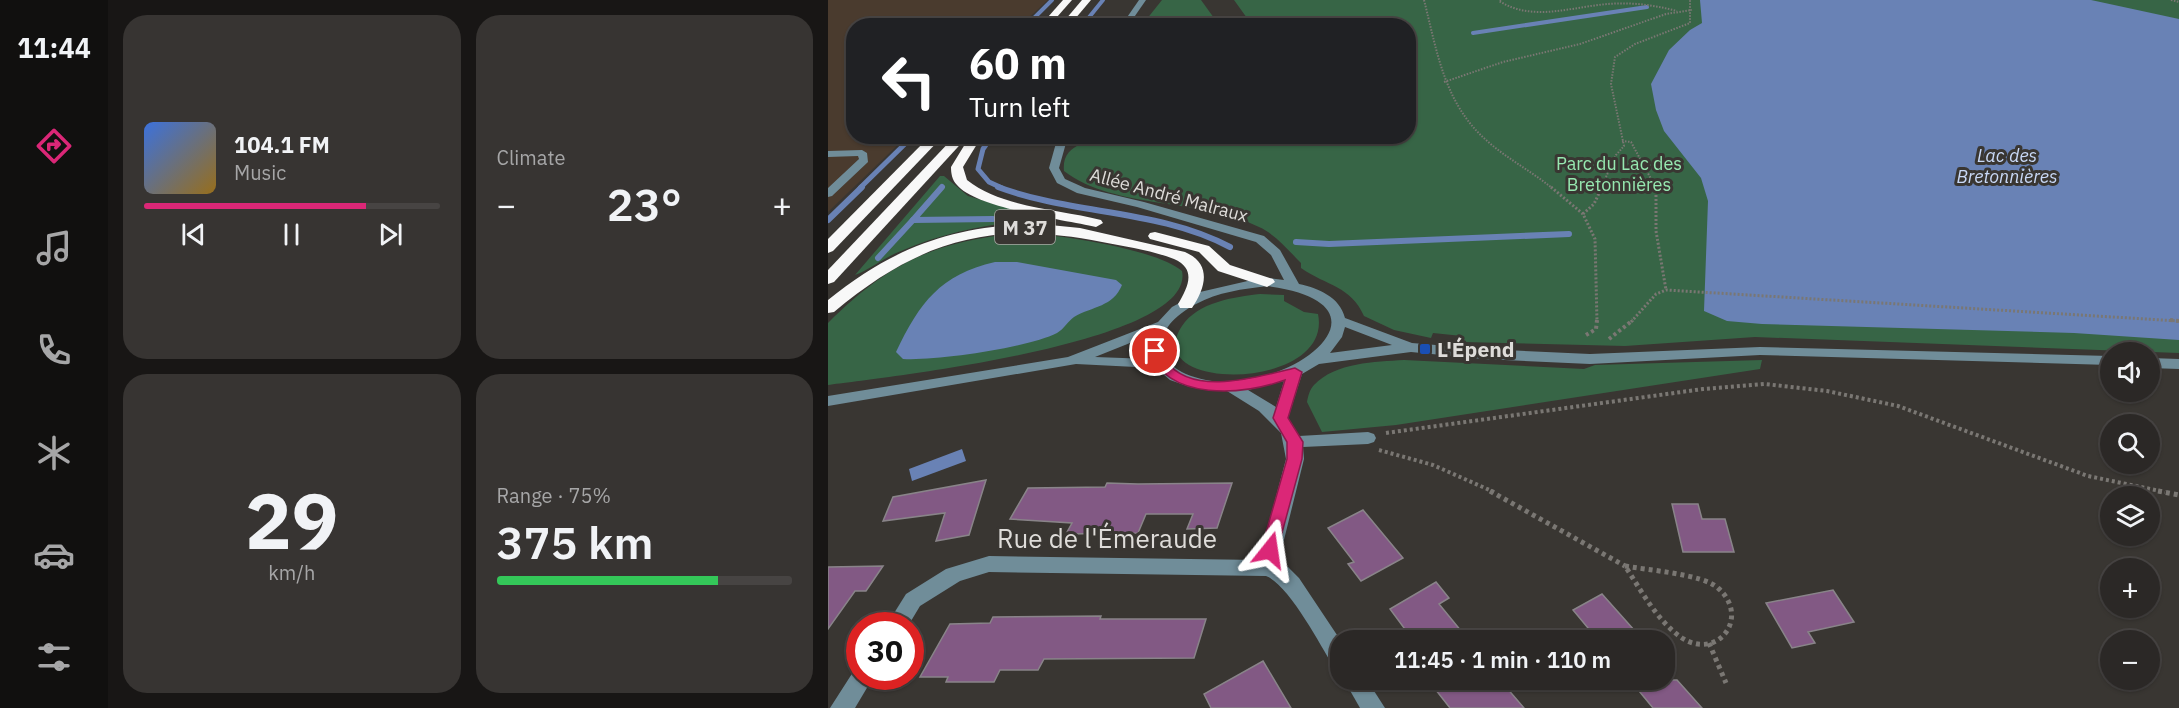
<!DOCTYPE html>
<meta charset="utf-8">
<style>
body{margin:0;font-family:"IBM Plex Sans",sans-serif;background:#373432;color:#f1f3f6;height:100vh;display:flex;flex-direction:column;font-size:22px;white-space:nowrap}
*{box-sizing:border-box;margin:0}
p{font-size:20px;color:#a6a6a7}
.icon{flex:none;width:33px;height:33px;fill:none;stroke:currentColor;stroke-width:2;stroke-linecap:round;stroke-linejoin:round}
.map{position:relative;flex:1;overflow:hidden}
.sheet{display:flex;flex-direction:column;gap:15px;padding:15px;background:#181615;width:720px}
.sheet>*{flex:none}
.banner{position:absolute;left:18px;top:18px;width:570px;height:126px;border-radius:24px;box-shadow:0 2px 4px #0004,0 0 0 2px #474443;background:#202124;color:#fff;overflow:hidden}
.controls{position:absolute;left:1272px;top:342px;display:grid;gap:12px}
.controls a{display:grid;place-items:center;width:60px;height:60px;border-radius:50%;background:#2b2826;box-shadow:0 2px 4px #0004,0 0 0 2px #474443;font-size:30px}
.speed{position:absolute;left:18px;top:612px;display:flex;gap:12px;font-size:30px;font-weight:700;text-align:center}
.speed>*{display:grid;place-content:center;width:78px;height:78px;border-radius:50%;background:#2b2826;box-shadow:0 2px 4px #0004,0 0 0 2px #474443;line-height:1}
.speed .limit{border:9px solid #d22;background:#fff;color:#111}
.pin{position:absolute;display:grid;place-items:center;width:51px;height:51px;color:#fff;margin:-26px;border:3px solid #fff;border-radius:50%;box-shadow:0 2px 6px #0007}
.me{position:absolute;width:66px;margin:-33px;rotate:15deg;stroke-linejoin:round;filter:drop-shadow(0 0 4px #0008)}
.turn{display:flex;align-items:center;gap:21px;height:126px;padding:0 24px;font-size:27px}
.turn .icon{width:78px;height:78px;stroke-width:2.5}
.turn b{display:block;font-size:42px;line-height:51px}
.big{font-size:45px;font-weight:600;line-height:1.1}
.sheet .card{flex:1;display:flex;flex-direction:column;justify-content:center;gap:9px;min-width:0;padding:0 21px;border-radius:24px;background:#373432}
.sheet .dial{align-items:center;gap:0}
.dial b{font-size:78px;line-height:1}
.song{display:flex;align-items:center;gap:18px}
.cover{width:72px;height:72px;border-radius:9px;background:linear-gradient(135deg,hsl(220 70% 55%),hsl(40 70% 35%))}
.played{height:6px;border-radius:3px;background:linear-gradient(90deg,#db2777 75%,#474443 75%)}
.keys{display:flex;justify-content:space-around;direction:ltr}
.heat{display:flex;justify-content:space-between;align-items:center;font-size:33px;direction:ltr}
.charge{height:9px;border-radius:4px;background:linear-gradient(90deg,#34c759 75%,#474443 0)}
.sheet .tiles{flex:1;display:grid;gap:15px;grid-template-columns:repeat(2,1fr)}
.trip{position:absolute;left:502px;top:630px;width:345px;height:60px;border-radius:24px;background:#2b2826;box-shadow:0 2px 4px #0004,0 0 0 2px #474443;font-weight:600;line-height:60px;text-align:center}
main{display:flex;flex:1;min-height:0}
.menu{display:flex;flex-direction:column;width:108px;justify-content:space-around;align-items:center;background:#11100f;color:#a6a6a7}
.menu .icon{width:42px;height:42px}
.menu .selected{color:#db2777}
.menu b{font-size:27px;color:#f1f3f6}
.map>svg:first-child{display:block}
.industrial{fill:#4a3b2e}
.green{fill:#376546}
.water{fill:#6982b5}
.lines{fill:none;stroke-linecap:round;stroke-linejoin:round}
.stream-far2{stroke:#6982b5;stroke-width:4}
.stream-far1{stroke:#6982b5;stroke-width:5}
.stream{stroke:#6982b5;stroke-width:6}
.building{fill:#825984;stroke:#898489;stroke-width:1.5}
.path-far3{stroke:#7a7773;stroke-width:2;stroke-dasharray:1.5 1.5;stroke-linecap:butt}
.path-far2{stroke:#7a7773;stroke-width:3;stroke-dasharray:2 2;stroke-linecap:butt}
.path-far1{stroke:#7a7773;stroke-width:4;stroke-dasharray:3 3;stroke-linecap:butt}
.path{stroke:#7a7773;stroke-width:5;stroke-dasharray:4 4;stroke-linecap:butt}
.minor{fill:#708d99;fill-rule:evenodd}
.highway{fill:#f8f8f8;fill-rule:evenodd}
.route{fill:#db2777;stroke:#8e194d;stroke-width:1.5}
.transit-dot{fill:#1a4fb4;stroke:#393632;stroke-width:2}
.labels{text-anchor:middle;dominant-baseline:central;stroke-width:6;stroke-linejoin:round;paint-order:stroke}
.far-water-label{font-size:18px;font-style:italic;fill:#c9d9f7;stroke:#393632}
.far-park-label{font-size:18px;fill:#96e8b0;stroke:#393632}
.far-street-label{font-size:18px;fill:#dedcd9;stroke:#393632}
.shield{fill:#393632;stroke:#acaaa7;stroke-width:1.5}
.shield-label{font-size:20px;font-weight:bold;fill:#dedcd9}
.poi-label{font-size:21px;font-weight:bold;fill:#dedcd9;stroke:#393632;text-anchor:start}
.near-street-label{font-size:26px;fill:#dedcd9;stroke:#393632}
</style>
<main>
<nav class="menu">
<b>11:44</b>
<svg class="icon selected" aria-label="directions" viewBox="0 0 24 24"><path d="M12 3l9 9-9 9-9-9zM9 14v-3h6M13 9l2 2-2 2"/></svg>
<svg class="icon" aria-label="music" viewBox="0 0 24 24"><path d="M9 18V5l10-2v13"/><circle cx="6" cy="18" r="3"/><circle cx="16" cy="16" r="3"/></svg>
<svg class="icon" aria-label="phone" viewBox="0 0 24 24"><path d="M5 4h4l2 5-3 2q2 4 5 5l2-3 5 2v4C11 20 4 13 5 4z"/></svg>
<svg class="icon" aria-label="climate" viewBox="0 0 24 24"><path d="M12 3v18M4 7l16 10M4 17L20 7"/></svg>
<svg class="icon" aria-label="car" viewBox="0 0 24 24"><path d="M5 17H2v-5l4-1 3-4h7l3 4 3 1v5h-3M9 17h6M6 11h13"/><circle cx="7" cy="17" r="2"/><circle cx="17" cy="17" r="2"/></svg>
<svg class="icon" aria-label="filters" viewBox="0 0 24 24"><path d="M4 7h16M4 17h16"/><circle cx="9" cy="7" r="2"/><circle cx="15" cy="17" r="2"/></svg>
</nav>
<section class="sheet">
<div class="tiles">
<div class="card">
<div class="song"><i class="cover"></i><div><b>104.1 FM</b><p>Music</p></div></div>
<div class="played"></div>
<div class="keys"><svg class="icon" aria-label="previous" viewBox="0 0 24 24"><path d="M18 5L8 12l10 7zM5 5v14"/></svg><svg class="icon" aria-label="pause" viewBox="0 0 24 24"><path d="M8 5v14M16 5v14"/></svg><svg class="icon" aria-label="next" viewBox="0 0 24 24"><path d="M6 5l10 7-10 7zM19 5v14"/></svg></div>
</div>
<div class="card"><p>Climate</p>
<div class="heat"><a>−</a><b class="big">23°</b><a>+</a></div>
</div>
<div class="card dial"><b>29</b><p>km/h</p></div>
<div class="card"><p>Range · 75%</p><b class="big">375 km</b><div class="charge"></div></div>
</div>
</section>
<div class="map">
<svg width="1351" height="708" viewBox="0 0 1351 708">
<rect width="100%" height="100%" fill="#393632"/>
<path class="industrial" d="M0,0H220L193,25L26,26V136L78,137L0,212Z"/>
<g class="green">
<path d="M334,0H373L391,25H314Z"/>
<path d="M406,0H1351V353L927,337L797,346L636,342L634,336L605,333L603,338L566,330L536,316C523,286 499,286 473,268V263C461,251 447,234 431,227C374,198 287,210 236,171C233,143 263,141 284,137L580,136V26L424,25Z"/>
<path d="M112,176H116L140,196L208,216L201,220C157,225 114,233 73,251C57,257 43,269 27,275Z"/>
<path d="M193,233C228,234 329,249 354,271C369,344 51,378 0,385V323C61,262 108,241 193,233Z"/>
<path d="M432,294L456,295V301L476,312L490,314C506,392 309,393 354,326C370,302 406,297 432,294Z"/>
<path d="M576,360L756,369L767,365L934,360L932,369L568,425L494,432L479,402C480,396 482,389 486,385C508,362 547,362 576,360Z"/>
</g>
<g class="water">
<path d="M872,0H1263L1351,19V340L1246,333L934,324L899,321L876,311L880,201L873,178L836,131L828,110L823,84L841,50L862,30L874,23Z"/>
<path d="M167,262H189L288,280L294,285C285,307 265,306 246,317C240,321 236,329 229,333C199,348 109,361 75,359L68,352C92,302 112,275 167,262Z"/>
<path d="M134,449L138,461L84,481L81,469Z"/>
</g>
<g class="lines">
<g class="stream-far2">
<path d="M198,26L224,0"/>
<path d="M254,26L275,0"/>
<path d="M645,33L819,7"/>
</g>
<g class="stream-far1">
<path d="M164,136L155,149L150,169L161,182L174,188"/>
<path d="M32,188L85,136"/>
</g>
<g class="stream">
<path d="M114,187L85,220L165,219"/>
<path d="M170,187C245,215 331,209 402,247"/>
<path d="M0,220L34,187"/>
<path d="M468,242L501,244L741,234"/>
<path d="M50,258L85,220"/>
</g>
</g>
<g class="building">
<path d="M158,480L141,535L108,541L117,513L55,521L65,497Z"/>
<path d="M279,483L310,484L404,483L389,528L359,529L365,514H318L310,533L238,534L244,523L182,519L200,488L277,487Z"/>
<path d="M844,504H870L874,519H897L906,552H855Z"/>
<path d="M535,510L575,558L533,581L520,564L526,562L500,528Z"/>
<path d="M55,566L38,591H27L0,629V567Z"/>
<path d="M608,582L621,598L611,604L634,632L621,640H585L562,609Z"/>
<path d="M1005,590L1026,622L980,632L987,643L964,648L938,603Z"/>
<path d="M774,594L815,640H770L745,610Z"/>
<path d="M273,616L272,619H378L366,658L216,659L210,670H172L166,682H118L120,677H92L122,624L162,623L165,617Z"/>
<path d="M435,661L463,708H383L376,694Z"/>
<path d="M600,680H672L696,708H622Z"/>
<path d="M802,680H849L874,708H825Z"/>
</g>
<g class="lines">
<g class="path-far3">
<path d="M596,0C609,51 616,103 658,140C678,158 703,171 724,188"/>
<path d="M673,0L671,1C705,22 742,7 780,4C803,2 826,5 849,11"/>
<path d="M1343,0L1351,2"/>
<path d="M616,82L675,62L752,44L838,14L864,10"/>
<path d="M794,141L803,142L828,188"/>
<path d="M773,188L788,155L796,146L783,84L787,57L807,44L862,23V0"/>
</g>
<g class="path-far2">
<path d="M723,187L755,214L767,239L769,322"/>
<path d="M828,187V231L838,290"/>
<path d="M755,214L766,204L774,187"/>
<path d="M803,322L828,294L838,290L1351,321"/>
</g>
<g class="path-far1">
<path d="M1342,320L1351,321"/>
<path d="M758,335L768,329L769,320"/>
<path d="M781,339L805,320"/>
<path d="M558,433L875,389L937,384L999,391L1070,406L1260,476L1337,492"/>
<path d="M551,450L605,465L666,492"/>
</g>
<g class="path">
<path d="M662,491L797,566"/>
<path d="M1330,491L1351,495"/>
<path d="M797,566C818,570 875,574 890,588C923,617 890,661 854,638C829,621 813,590 797,566Z"/>
<path d="M881,643L898,683"/>
</g>
<g class="minor">
<path d="M311,0H318L300,26H293Z"/>
<path d="M230,136H240L231,168L237,179L257,188L316,202L436,236L452,250L471,284C490,288 512,297 517,318L584,343L655,349L762,354L932,347L1282,356V365L932,355L762,364L655,359L583,352L491,364L474,374L460,418L471,436L540,432L546,434L548,438L546,442L540,444L475,447L476,459L450,564L460,567L471,578L513,641V669L505,666C492,644 460,584 438,576L161,572L132,581L92,606L80,626H58L78,594L118,569L161,556L431,560L458,459L453,433L431,411L399,391L362,387L342,380L328,368L248,364L0,406V396L240,357L330,322L344,307L372,292L424,280L439,278L456,280L443,255L428,242L309,207L249,193L229,183L221,168ZM439,286C575,304 466,391 384,381C326,373 315,332 368,304C390,292 415,289 439,286ZM517,327L564,345L502,353L514,337ZM322,335L319,346L322,359L267,357ZM456,381L448,407L420,390Z"/>
<path d="M34,150L39,153L40,162L4,196L0,197V188L31,159L30,156L0,157V151Z"/>
<path d="M1322,358L1351,359V369L1322,368Z"/>
<path d="M32,667V676H46L27,708H2L27,669Z"/>
<path d="M516,680H539L557,708H532Z"/>
</g>
<g class="highway">
<path d="M235,0H244L221,26H212Z"/>
<path d="M254,0H263L241,26H232Z"/>
<path d="M102,136H115L5,251L0,253V239Z"/>
<path d="M127,136H140L6,282L0,284V270Z"/>
<path d="M142,136H154L135,167L139,180C174,208 231,209 273,220L275,223L268,227C237,220 148,208 129,185C124,180 123,173 123,167Z"/>
<path d="M212,224L252,228L357,252C384,264 378,287 364,308H352L350,304C360,287 369,269 346,259C323,250 298,247 274,242C164,220 92,240 6,312L0,313V300C67,246 127,225 212,224Z"/>
<path d="M327,232L381,246L402,265L445,279L447,282L439,287L390,271L371,252L322,239L320,236L322,233Z"/>
</g>
</g>
<path class="route" d="M327,347L332,348C334,352 335,357 338,361C365,398 432,376 467,368L474,372L460,418L475,442L474,459L448,555H435L433,550L459,459V442L445,418L457,380C414,395 342,402 320,351Z"/>
<rect class="transit-dot" x="591" y="343" width="12" height="12" rx="3"/>
<g class="labels">
<g class="far-water-label">
<text x="1179" y="155">Lac des<tspan x="1179" dy="21">Bretonnières</tspan></text>
</g>
<g class="far-park-label">
<text x="791" y="163">Parc du Lac des<tspan x="791" dy="21">Bretonnières</tspan></text>
</g>
<g class="far-street-label">
<text transform="translate(341 195) rotate(15)">Allée André Malraux</text>
</g>
<rect class="shield" x="167" y="210" width="60" height="34" rx="4.5"/>
<g class="shield-label">
<text x="197" y="227">M 37</text>
</g>
<g class="poi-label">
<text x="609" y="349">L'Épend</text>
</g>
<g class="near-street-label">
<text x="279" y="538">Rue de l'Émeraude</text>
</g>
</g>
</svg>
<div class="controls">
<a><svg class="icon" aria-label="sound" viewBox="0 0 24 24"><path d="M4 9h4l5-4v14l-5-4H4zM17 9q2 3 0 6"/></svg></a>
<a><svg class="icon" aria-label="search" viewBox="0 0 24 24"><circle cx="10" cy="10" r="6"/><path d="M15 15l6 6"/></svg></a>
<a><svg class="icon" aria-label="layers" viewBox="0 0 24 24"><path d="M12 4l9 5-9 5-9-5zM3 14l9 5 9-5"/></svg></a>
<a>+</a>
<a>−</a>
</div>
<div class="speed"><div class="limit">30</div></div>
<div class="pin" style="left:327px;top:351px;background:#d93025"><svg class="icon" aria-label="arrive" viewBox="0 0 24 24"><path d="M6 21V4h12l-3 4 3 4H6"/></svg></div>
<svg class="me" style="left:442px;top:550px" viewBox="-20 -20 40 40"><path d="M0-17L14 15 0 8-14 15z" fill="#db2777" stroke="#fff" stroke-width="4"/></svg>
<div class="trip">11:45 · 1 min · 110 m</div>
<div class="banner">
<div class="turn"><svg class="icon" aria-label="left" viewBox="0 0 24 24"><path d="M17 20v-9H6M10 6l-5 5 5 5"/></svg><div><b>60 m</b>Turn left</div></div>
</div>
</div>
</main>
